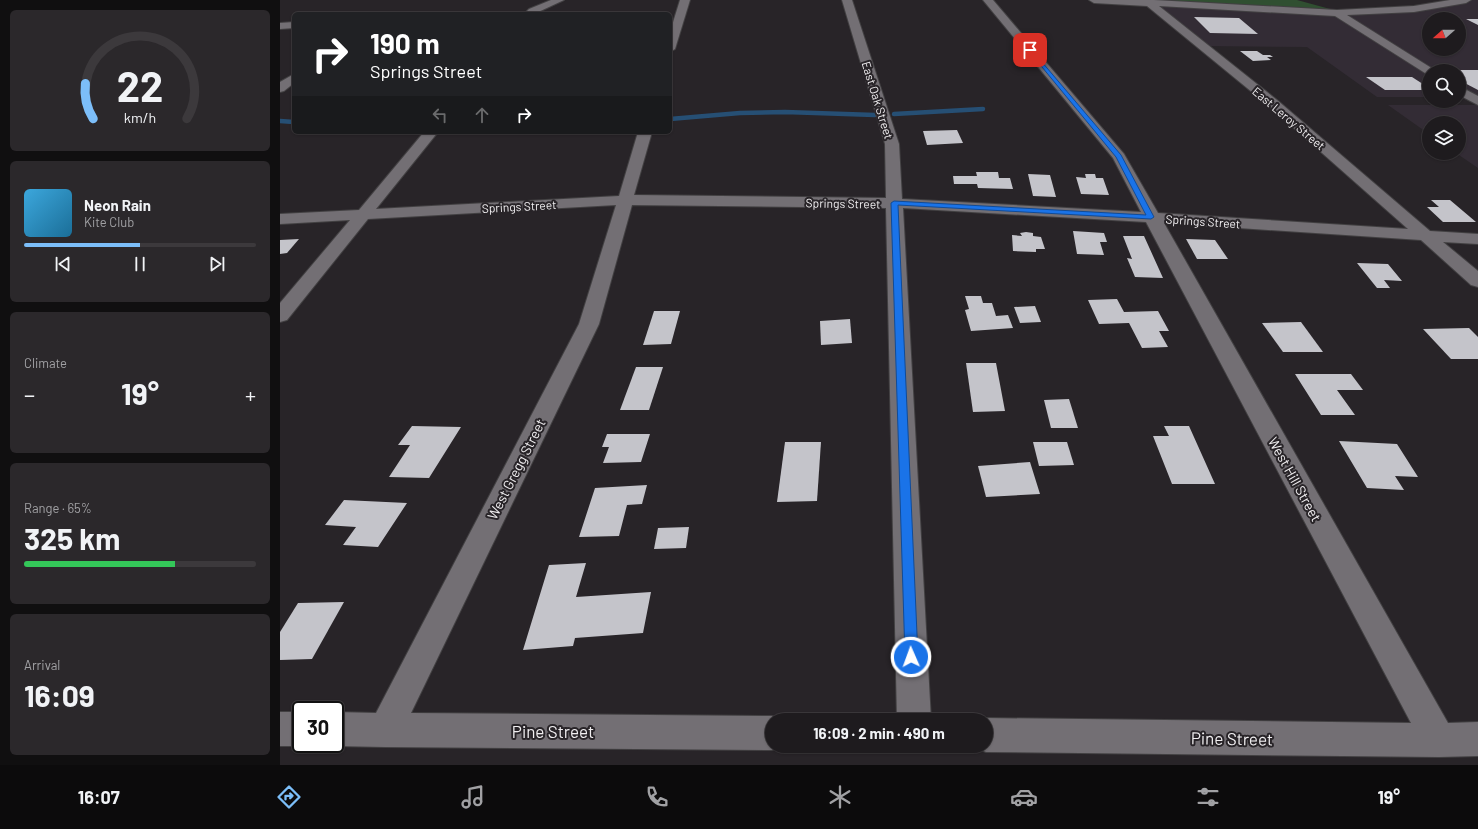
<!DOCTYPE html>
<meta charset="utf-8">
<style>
body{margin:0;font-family:Barlow,sans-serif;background:#2b282b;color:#f1f3f6;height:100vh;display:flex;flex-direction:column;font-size:15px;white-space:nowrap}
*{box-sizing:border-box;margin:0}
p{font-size:13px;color:#a1a1a4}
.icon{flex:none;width:22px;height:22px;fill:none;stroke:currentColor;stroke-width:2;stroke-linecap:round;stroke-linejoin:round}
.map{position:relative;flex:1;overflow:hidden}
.details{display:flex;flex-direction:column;gap:10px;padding:10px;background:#100f10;width:280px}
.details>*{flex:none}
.banner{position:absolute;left:12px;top:12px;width:380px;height:122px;border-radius:6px;box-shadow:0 1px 3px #0004,0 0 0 1px #3c393c;background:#202124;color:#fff;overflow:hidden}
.needle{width:26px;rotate:249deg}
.buttons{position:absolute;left:1142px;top:12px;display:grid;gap:8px}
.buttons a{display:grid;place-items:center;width:44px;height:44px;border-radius:50%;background:#1e1b1e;box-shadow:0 1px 3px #0004,0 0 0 1px #3c393c;font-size:20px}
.speed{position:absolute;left:12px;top:701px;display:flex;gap:8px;font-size:20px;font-weight:700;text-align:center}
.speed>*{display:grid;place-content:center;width:52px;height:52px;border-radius:50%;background:#1e1b1e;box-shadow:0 1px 3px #0004,0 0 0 1px #3c393c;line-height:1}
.speed .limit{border:2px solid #111;border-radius:6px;background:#fff;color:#111}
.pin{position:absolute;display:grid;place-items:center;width:34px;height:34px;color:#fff;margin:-17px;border-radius:8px;box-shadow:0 2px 6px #0006}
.me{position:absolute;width:44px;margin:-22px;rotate:358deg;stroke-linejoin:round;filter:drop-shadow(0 0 3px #0008)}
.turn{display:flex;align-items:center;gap:14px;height:84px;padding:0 12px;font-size:18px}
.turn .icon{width:52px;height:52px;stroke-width:2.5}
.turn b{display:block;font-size:28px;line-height:34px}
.lanes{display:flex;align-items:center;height:38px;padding:0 12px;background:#0003;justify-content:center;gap:20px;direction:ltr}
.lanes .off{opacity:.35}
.big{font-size:30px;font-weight:700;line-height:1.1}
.details .card{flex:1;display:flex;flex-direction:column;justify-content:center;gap:6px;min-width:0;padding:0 14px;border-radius:6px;background:#2b282b}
.details .dial{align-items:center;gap:0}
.dial svg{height:104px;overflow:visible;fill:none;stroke:#3c393c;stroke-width:7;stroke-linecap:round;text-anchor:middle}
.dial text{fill:#f1f3f6;stroke:none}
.song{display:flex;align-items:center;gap:12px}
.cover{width:48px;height:48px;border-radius:6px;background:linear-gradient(135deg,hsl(200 70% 55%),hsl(200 70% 35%))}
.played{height:4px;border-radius:2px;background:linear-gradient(90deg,#7cbef9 50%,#3c393c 50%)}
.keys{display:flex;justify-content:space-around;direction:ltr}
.heat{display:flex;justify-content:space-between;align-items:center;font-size:22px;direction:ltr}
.charge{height:6px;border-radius:3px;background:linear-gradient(90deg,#34c759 65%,#3c393c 0)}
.trip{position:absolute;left:485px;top:713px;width:228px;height:40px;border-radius:20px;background:#1e1b1e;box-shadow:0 1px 3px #0004,0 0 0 1px #3c393c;font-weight:700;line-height:40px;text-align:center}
.dock{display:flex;height:64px;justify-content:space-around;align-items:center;background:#0c0b0c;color:#a1a1a4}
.dock .icon{width:28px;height:28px}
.dock .on{color:#7cbef9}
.dock b{font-size:18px;color:#f1f3f6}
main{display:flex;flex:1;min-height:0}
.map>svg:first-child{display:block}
.built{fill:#332c35;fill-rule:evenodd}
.green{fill:#304f31}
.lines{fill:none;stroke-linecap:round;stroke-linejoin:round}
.stream{stroke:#264f74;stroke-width:4.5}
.building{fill:#c4c4ca}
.minor-casing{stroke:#424042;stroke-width:2}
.minor{fill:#736f74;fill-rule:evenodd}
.route{fill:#1a73e8;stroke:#114b97}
.labels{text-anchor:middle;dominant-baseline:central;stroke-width:4;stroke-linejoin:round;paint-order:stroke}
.far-street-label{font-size:12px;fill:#f1eff1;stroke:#282428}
.street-label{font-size:14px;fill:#f1eff1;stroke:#282428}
.near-street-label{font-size:17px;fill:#f1eff1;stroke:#282428}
</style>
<main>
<section class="details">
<div class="card dial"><svg viewBox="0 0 100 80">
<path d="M14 69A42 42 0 1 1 86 69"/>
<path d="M14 69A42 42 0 0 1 8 42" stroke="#7cbef9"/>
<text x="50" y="56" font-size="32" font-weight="700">22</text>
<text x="50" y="72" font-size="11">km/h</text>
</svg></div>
<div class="card">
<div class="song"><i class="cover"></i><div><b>Neon Rain</b><p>Kite Club</p></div></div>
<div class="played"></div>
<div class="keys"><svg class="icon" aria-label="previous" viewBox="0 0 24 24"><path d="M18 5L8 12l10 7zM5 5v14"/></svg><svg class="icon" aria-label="pause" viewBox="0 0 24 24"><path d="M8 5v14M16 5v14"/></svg><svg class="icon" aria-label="next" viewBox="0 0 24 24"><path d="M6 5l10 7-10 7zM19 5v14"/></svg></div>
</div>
<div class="card"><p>Climate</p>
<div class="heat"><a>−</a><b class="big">19°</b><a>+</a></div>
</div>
<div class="card"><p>Range · 65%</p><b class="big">325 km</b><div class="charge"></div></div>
<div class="card"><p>Arrival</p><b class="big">16:09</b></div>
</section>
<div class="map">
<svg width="1198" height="765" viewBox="0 0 1198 765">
<rect width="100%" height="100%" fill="#282428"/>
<g class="built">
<path d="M1183,0H1198V97H1179V71H1149V97H1097L1027,47L925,46L872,4L1095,12ZM1149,19H1179V49H1149Z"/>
<path d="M1108,105H1198V168L1176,153H1179V123H1149V134Z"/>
</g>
<path class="green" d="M823,0H1017L1061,12Z"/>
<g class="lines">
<g class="stream">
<path d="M614,114L703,109"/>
<path d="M390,119L460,113L505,112L595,115"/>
<path d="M0,121L14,122"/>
</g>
</g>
<g class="building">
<path d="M914,17L959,18L978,34L930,33Z"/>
<path d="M1186,19H1198V25Z"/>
<path d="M960,51H977L983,55H990L993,57H987L991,60L973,61Z"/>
<path d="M1179,70H1198V90L1179,80Z"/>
<path d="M1086,77H1132L1149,88V90H1105Z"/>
<path d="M677,130L683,143L647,145L643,131Z"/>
<path d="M696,172H718L719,178H730L733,189L698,188L697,184H674L673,176H697Z"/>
<path d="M748,174L770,175L776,197L753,196Z"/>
<path d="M805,174H815L816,178H823L829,195L801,194L796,177L806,178Z"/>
<path d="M1151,200H1170L1196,222H1163L1147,207H1159Z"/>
<path d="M793,231L824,233L827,242H820L824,255L797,254Z"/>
<path d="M746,232L753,233V236L761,237L765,249H756V252L733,251L732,235L742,236L740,233Z"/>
<path d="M843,236H864L883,278L855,277L847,258L852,259Z"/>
<path d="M19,239L7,253L0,254V240Z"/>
<path d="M906,239L935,240L948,259H917Z"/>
<path d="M1077,263L1108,264L1122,281L1104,280L1110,288H1097Z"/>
<path d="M685,296H701L703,303H712L716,316L728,315L733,328L691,331L685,310L689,309Z"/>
<path d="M837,299L844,312L878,311L889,331H879L888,347L862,348L849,323L819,324L808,300Z"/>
<path d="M755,306L761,322L740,323L734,307Z"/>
<path d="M374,311H400L391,344L363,345Z"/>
<path d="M570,319L572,343L541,345L540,321Z"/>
<path d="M1021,322L1043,352H1003L982,323Z"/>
<path d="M1189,328L1198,337V359H1171L1143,329Z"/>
<path d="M686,363H716L725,411L693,412Z"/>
<path d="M356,367H383L369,410H340Z"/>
<path d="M1015,374H1071L1083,390H1057L1075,415H1041Z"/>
<path d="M789,399L798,428H771L764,400Z"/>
<path d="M132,426L181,427L149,478L109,477L130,445H118Z"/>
<path d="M884,426H909L935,484H892L873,436H889Z"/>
<path d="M327,434H370L361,462L323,463L329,447H322Z"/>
<path d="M1059,441L1117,444L1138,477L1115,476L1124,490L1087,488Z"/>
<path d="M505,442H541L537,501L497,502Z"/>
<path d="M753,442H787L794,465L759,466Z"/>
<path d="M750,462L760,494L706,497L698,466Z"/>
<path d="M367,485L362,504L347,505L339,536L299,537L315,488Z"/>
<path d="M64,500L127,503L98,547L63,545L76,527L45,525Z"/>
<path d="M409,527L406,548L374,549L378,528Z"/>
<path d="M306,563L296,597L371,592L363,633L295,638L293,646L243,650L269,565Z"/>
<path d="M64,602L32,659L0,660V632L18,603Z"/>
</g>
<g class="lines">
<g class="minor-casing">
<g id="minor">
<path d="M271,0H284L254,14H244L249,9Z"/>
<path d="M400,0H410L395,49L390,52V32Z"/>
<path d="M562,0H572L619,144L622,199L861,212L833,158L703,0H713L844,154L878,213L1128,229L989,106L867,6L814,3L809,0H874L1057,10L1134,6L1170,0H1191L1186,3L1134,12L1067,15L1153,69L1155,71H1149V74L1145,73L1055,16L879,6L997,100L1150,231L1198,234V244L1163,242L1198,271V287L1191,285L1141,240L884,223L1168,723L1198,722V756L1159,757L706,752L694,747L706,746V720H701L706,718L1131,723L866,222L623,208L651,720H617L606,208L352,205L319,324L131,713L492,716L501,720H492V746H501L492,750L105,747L55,746L51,744H55V712L96,713L299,324L336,205L88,219L7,320L0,322V303L70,220L0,224V214L79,210L144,132H158L96,209L339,196L358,132H372L354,195L606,198L605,144Z"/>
<path d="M14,22V28L0,29V23Z"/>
<path d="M14,74V83L4,91L0,92V82Z"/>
<path d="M1179,86L1198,96V105L1179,95Z"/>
<path d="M0,712H21V744H25L21,746H0Z"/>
</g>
</g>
<use href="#minor" class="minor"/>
</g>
<path class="route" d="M750,48L841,155L874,217L871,219L618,205L638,657L636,662L631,664L627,662L625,657L611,203L614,201L866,215L836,157L748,50Z"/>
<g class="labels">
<g class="far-street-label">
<text transform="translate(598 100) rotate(73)">East Oak Street</text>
<text transform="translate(1009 118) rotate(40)">East Leroy Street</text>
<text transform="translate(563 203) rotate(1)">Springs Street</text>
<text transform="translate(239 206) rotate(-3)">Springs Street</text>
<text transform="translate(923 221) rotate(4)">Springs Street</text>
</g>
<g class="street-label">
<text transform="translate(236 469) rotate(-63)">West Gregg Street</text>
<text transform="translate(1015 479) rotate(61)">West Hill Street</text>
</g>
<g class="near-street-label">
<text x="273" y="731">Pine Street</text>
<text transform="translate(952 738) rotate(1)">Pine Street</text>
</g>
</g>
</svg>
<div class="buttons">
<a><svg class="needle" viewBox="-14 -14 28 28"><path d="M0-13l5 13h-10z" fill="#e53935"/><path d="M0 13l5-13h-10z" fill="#a1a1a4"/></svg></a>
<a><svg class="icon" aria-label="search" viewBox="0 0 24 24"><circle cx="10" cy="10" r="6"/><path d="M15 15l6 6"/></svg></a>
<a><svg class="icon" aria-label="layers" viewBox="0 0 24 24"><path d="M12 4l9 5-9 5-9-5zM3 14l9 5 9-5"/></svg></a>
</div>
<div class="speed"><div class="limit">30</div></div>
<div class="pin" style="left:750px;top:50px;background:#d93025"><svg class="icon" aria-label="arrive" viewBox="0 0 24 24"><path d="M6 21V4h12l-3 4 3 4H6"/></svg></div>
<svg class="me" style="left:631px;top:657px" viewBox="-20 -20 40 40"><circle r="17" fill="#1a73e8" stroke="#fff" stroke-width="3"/><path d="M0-11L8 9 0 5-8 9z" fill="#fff"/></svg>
<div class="trip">16:09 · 2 min · 490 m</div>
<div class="banner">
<div class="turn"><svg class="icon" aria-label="right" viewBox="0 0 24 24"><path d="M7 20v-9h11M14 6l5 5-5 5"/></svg><div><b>190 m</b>Springs Street</div></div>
<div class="lanes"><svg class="icon off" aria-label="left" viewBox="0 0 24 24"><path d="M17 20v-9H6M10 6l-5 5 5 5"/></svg><svg class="icon off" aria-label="ahead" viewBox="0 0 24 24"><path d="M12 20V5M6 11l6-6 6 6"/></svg><svg class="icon" aria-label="right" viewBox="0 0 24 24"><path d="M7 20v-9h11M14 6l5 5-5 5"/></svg></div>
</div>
</div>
</main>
<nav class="dock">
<b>16:07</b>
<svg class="icon on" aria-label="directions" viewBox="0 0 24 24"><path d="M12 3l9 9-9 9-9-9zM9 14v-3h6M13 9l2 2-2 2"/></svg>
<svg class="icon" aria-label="music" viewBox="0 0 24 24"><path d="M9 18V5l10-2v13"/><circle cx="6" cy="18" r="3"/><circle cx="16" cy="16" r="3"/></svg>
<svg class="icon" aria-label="phone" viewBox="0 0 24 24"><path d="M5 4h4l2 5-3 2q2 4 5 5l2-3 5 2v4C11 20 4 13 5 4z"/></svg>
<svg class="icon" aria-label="climate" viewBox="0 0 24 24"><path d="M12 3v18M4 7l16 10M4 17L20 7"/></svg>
<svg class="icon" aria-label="car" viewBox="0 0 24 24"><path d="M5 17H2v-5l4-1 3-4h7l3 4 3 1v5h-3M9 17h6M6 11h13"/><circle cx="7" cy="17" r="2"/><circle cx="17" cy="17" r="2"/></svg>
<svg class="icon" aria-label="filters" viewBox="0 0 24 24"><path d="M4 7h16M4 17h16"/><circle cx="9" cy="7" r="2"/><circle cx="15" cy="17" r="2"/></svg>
<b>19°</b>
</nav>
